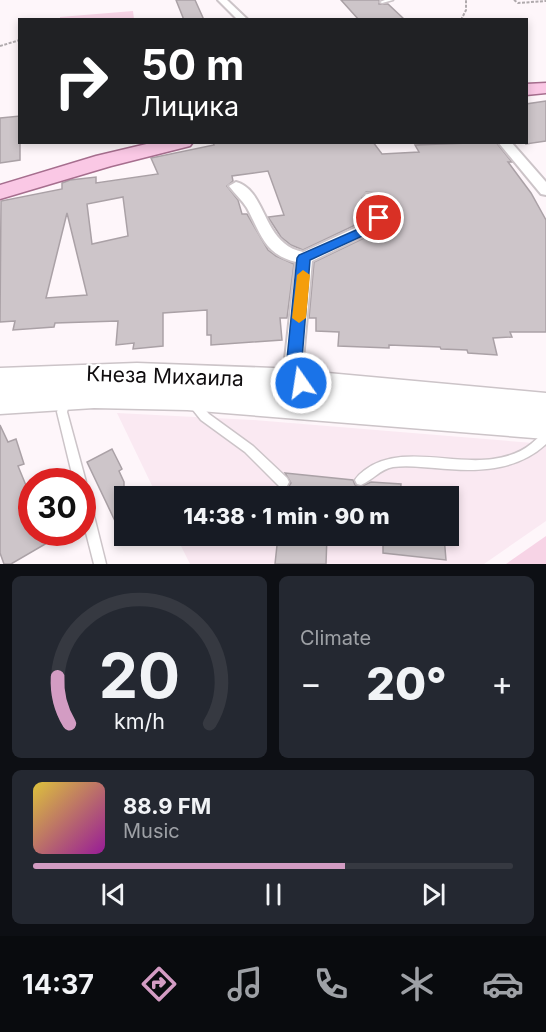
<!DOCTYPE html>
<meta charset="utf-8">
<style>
body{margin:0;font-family:Inter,sans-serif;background:#242831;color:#f1f3f6;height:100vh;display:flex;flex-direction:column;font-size:22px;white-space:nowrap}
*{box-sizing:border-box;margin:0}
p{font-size:20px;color:#9ea1a6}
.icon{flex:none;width:33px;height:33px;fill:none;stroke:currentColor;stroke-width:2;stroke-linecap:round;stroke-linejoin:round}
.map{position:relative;height:564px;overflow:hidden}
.details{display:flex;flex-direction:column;gap:12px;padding:12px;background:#0d0f14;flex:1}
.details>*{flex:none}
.top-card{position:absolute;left:18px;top:18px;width:510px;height:126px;border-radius:0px;box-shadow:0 3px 9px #0003;background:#202124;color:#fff;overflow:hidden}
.speed{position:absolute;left:18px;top:468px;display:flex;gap:12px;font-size:30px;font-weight:700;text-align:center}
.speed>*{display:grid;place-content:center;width:78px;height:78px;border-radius:50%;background:#171b24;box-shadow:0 3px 9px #0003;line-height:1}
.speed .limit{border:9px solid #d22;background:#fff;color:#111}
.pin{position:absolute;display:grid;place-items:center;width:51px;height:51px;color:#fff;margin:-26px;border:3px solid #fff;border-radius:50%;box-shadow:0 2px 6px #0007}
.me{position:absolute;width:66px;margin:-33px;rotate:347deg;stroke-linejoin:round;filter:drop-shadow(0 0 4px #0008)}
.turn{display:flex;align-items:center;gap:21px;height:126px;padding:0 24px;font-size:27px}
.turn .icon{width:78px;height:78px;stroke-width:2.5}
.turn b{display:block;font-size:42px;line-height:51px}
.big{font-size:45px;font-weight:800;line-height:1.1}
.details .card{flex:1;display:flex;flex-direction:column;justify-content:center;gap:9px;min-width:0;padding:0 21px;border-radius:9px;background:#242831}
.details .dial{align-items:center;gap:0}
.dial svg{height:156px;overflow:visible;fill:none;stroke:#363941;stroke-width:7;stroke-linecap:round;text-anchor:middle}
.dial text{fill:#f1f3f6;stroke:none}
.song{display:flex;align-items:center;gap:18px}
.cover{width:72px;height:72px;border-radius:9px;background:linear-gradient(135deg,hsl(50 70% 55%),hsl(300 70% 35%))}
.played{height:6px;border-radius:3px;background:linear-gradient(90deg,#d39cc3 65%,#363941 65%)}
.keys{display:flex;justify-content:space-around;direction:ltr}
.heat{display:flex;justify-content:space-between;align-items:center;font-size:33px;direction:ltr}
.details .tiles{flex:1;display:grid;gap:12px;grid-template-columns:1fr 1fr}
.card:last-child{grid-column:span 2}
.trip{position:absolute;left:114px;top:486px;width:345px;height:60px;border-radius:0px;background:#171b24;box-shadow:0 3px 9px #0003;font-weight:800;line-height:60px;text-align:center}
.tabs{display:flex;height:96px;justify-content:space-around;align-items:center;background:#090b0e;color:#9ea1a6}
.tabs .icon{width:42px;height:42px}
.tabs .selected{color:#d39cc3}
.tabs b{font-size:27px;color:#f1f3f6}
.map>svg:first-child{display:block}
.built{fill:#fae9f2}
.green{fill:#f7d4e6}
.building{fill:#cdc5c9;stroke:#aaa1a6;stroke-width:1.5;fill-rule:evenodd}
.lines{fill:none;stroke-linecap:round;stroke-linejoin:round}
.lane-casing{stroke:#ccc4c8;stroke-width:3}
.street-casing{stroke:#ccc4c8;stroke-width:4}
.secondary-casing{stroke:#ccc4c8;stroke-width:3}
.primary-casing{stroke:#a66e8e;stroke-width:3}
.path{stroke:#b0aaad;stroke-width:2;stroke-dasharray:3 1.5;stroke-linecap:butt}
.lane{fill:#fff;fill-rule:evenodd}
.street{fill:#fff;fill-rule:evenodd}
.secondary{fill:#fff;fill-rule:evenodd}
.primary{fill:#fac8e5;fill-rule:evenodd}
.route{fill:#1a73e8;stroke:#114b97;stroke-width:1.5}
.slow{fill:#f59e0b}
.labels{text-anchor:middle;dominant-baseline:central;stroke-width:4.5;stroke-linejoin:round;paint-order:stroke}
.street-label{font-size:21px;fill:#100d0f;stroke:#fff}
</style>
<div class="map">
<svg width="546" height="564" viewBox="0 0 546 564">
<rect width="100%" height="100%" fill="#fef6fa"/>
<path class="built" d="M117,413L253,420L546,444V521L484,564H190L176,536H448V496H157Z"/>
<g class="green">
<path d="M133,11L134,19H60V17Z"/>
<path d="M546,536V564H506Z"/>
</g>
<g class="building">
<path d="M176,0H195L204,20H184Z"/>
<path d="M341,0H379V4H388L405,20H359Z"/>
<path d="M546,101V141L526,144V104Z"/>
<path d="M20,116V160L0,163V118Z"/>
<path d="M213,142H373L382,154L419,152L415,145L496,142L512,162H508L531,193L546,220V332H510L512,337L493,338L497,355L468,353L467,350L441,349L440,347L389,345V348L338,346L339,332L316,331V318H309L314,262L383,229L388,217L378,193L366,192L362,198L368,219L303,250L291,245L281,237L268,217L284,215L268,171L232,176L233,181L227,186L238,200L242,214H247L268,250L276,256L294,264L287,318H280L282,340L211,345V335H207V310L163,313V346L133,349L134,343L116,345L118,321L55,323L54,327L13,330L15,321L0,322L1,201L62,189V183L70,180L96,177V183L158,174L151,158L214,145ZM123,197L128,236L92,244L87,204ZM67,213L87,295L46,298Z"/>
<path d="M0,425L8,442L16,439L24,464L18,466L32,500V532H66L11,564H4L0,553Z"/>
<path d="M112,449L122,469L119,471L124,482V540L87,462Z"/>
<path d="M285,473L353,480L355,485L360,487L371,482L401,484L400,496H282L283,489L288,488L291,483Z"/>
<path d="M278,536H327L326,564H275Z"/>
<path d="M383,536H444L446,560L383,553Z"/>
</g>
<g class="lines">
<g class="lane-casing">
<g id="lane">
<path d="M385,0H393L382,3L380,2Z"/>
<path d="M65,397L69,398L70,401L67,412L86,482L82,486V482H74L57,412L61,398Z"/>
<path d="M194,401L198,402L209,414L253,446L287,478L289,482L287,486L283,487L279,486L245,452L201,420L189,405L190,402Z"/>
<path d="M546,432V444C516,472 475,472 435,468C422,467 407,465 393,467C380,469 373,480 361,485L357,484L355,480C358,475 361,473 365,470C400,444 451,465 493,459C507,457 520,453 531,444C536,440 540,435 546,432Z"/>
<path d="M82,487L86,488L88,492L106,564H94L82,517Z"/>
</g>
</g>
<g class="street-casing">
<g id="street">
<path d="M218,0H227L248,20H238Z"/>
<path d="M498,142H511L546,182V195L541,194Z"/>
<path d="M236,182C267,190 262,244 303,252L370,221L372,218L364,197L366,194H376L386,218L382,227L312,261L303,359L311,383L308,389L301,391L294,389L285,359L296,262C264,254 261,234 247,208C242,200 235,194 229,186Z"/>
</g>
</g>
<g class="secondary-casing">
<path id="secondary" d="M137,363L273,368L546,393V439L187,410L94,408L0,414V368Z"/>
</g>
<g class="primary-casing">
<g id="primary">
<path d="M546,83V93L526,95V84Z"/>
<path d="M155,142H193L190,146L111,166L0,199V185L96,156Z"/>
</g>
</g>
<g class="path">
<path d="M514,0L518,3L546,1"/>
<path d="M461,20L466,10V0"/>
<path d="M0,46L20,40"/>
</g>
<use href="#lane" class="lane"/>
<use href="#street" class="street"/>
<use href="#secondary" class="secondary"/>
<use href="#primary" class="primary"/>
</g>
<path class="route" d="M379,214L385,218L382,227L310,260L302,359L309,383L307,387L301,389L296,387L287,359L297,258L299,255L363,227L372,222L375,215Z"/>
<path class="slow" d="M303,270L310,275L306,318L299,323L292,318L297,275Z"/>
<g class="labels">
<g class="street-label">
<text transform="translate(165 376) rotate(2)">Кнеза Михаила</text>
</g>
</g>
</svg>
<div class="speed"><div class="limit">30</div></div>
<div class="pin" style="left:379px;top:218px;background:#d93025"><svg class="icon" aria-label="arrive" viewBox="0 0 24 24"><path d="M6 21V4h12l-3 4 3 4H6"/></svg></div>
<svg class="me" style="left:301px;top:383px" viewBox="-20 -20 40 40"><circle r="17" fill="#1a73e8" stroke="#fff" stroke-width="3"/><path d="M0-11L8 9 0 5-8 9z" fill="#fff"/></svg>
<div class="trip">14:38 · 1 min · 90 m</div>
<div class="top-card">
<div class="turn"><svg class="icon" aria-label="right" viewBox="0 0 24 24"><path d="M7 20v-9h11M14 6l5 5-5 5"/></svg><div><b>50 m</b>Лицика</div></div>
</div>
</div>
<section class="details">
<div class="tiles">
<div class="card dial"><svg viewBox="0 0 100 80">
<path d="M14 69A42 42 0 1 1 86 69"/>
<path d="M14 69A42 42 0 0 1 8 45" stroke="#d39cc3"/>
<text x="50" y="56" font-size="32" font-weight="700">20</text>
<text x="50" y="72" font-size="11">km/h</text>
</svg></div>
<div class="card"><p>Climate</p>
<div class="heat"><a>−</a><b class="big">20°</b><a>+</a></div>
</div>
<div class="card">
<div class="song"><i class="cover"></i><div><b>88.9 FM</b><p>Music</p></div></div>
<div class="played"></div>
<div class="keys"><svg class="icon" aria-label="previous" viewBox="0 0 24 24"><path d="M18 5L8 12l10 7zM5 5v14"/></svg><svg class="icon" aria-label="pause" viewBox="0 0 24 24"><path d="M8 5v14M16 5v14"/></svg><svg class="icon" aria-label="next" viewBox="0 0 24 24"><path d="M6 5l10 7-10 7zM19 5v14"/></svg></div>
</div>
</div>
</section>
<nav class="tabs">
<b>14:37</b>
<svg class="icon selected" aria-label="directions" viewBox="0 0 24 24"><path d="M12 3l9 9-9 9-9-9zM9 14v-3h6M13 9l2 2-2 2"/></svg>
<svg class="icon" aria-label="music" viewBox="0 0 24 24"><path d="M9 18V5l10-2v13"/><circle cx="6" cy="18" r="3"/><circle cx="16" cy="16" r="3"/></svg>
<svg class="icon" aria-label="phone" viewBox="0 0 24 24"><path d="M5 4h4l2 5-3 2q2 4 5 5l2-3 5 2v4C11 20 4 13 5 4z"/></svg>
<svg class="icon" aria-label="climate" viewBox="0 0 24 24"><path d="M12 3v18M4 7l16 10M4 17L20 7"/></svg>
<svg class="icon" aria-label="car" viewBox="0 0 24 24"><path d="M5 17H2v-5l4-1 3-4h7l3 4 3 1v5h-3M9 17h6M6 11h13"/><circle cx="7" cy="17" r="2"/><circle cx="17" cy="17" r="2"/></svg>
</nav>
